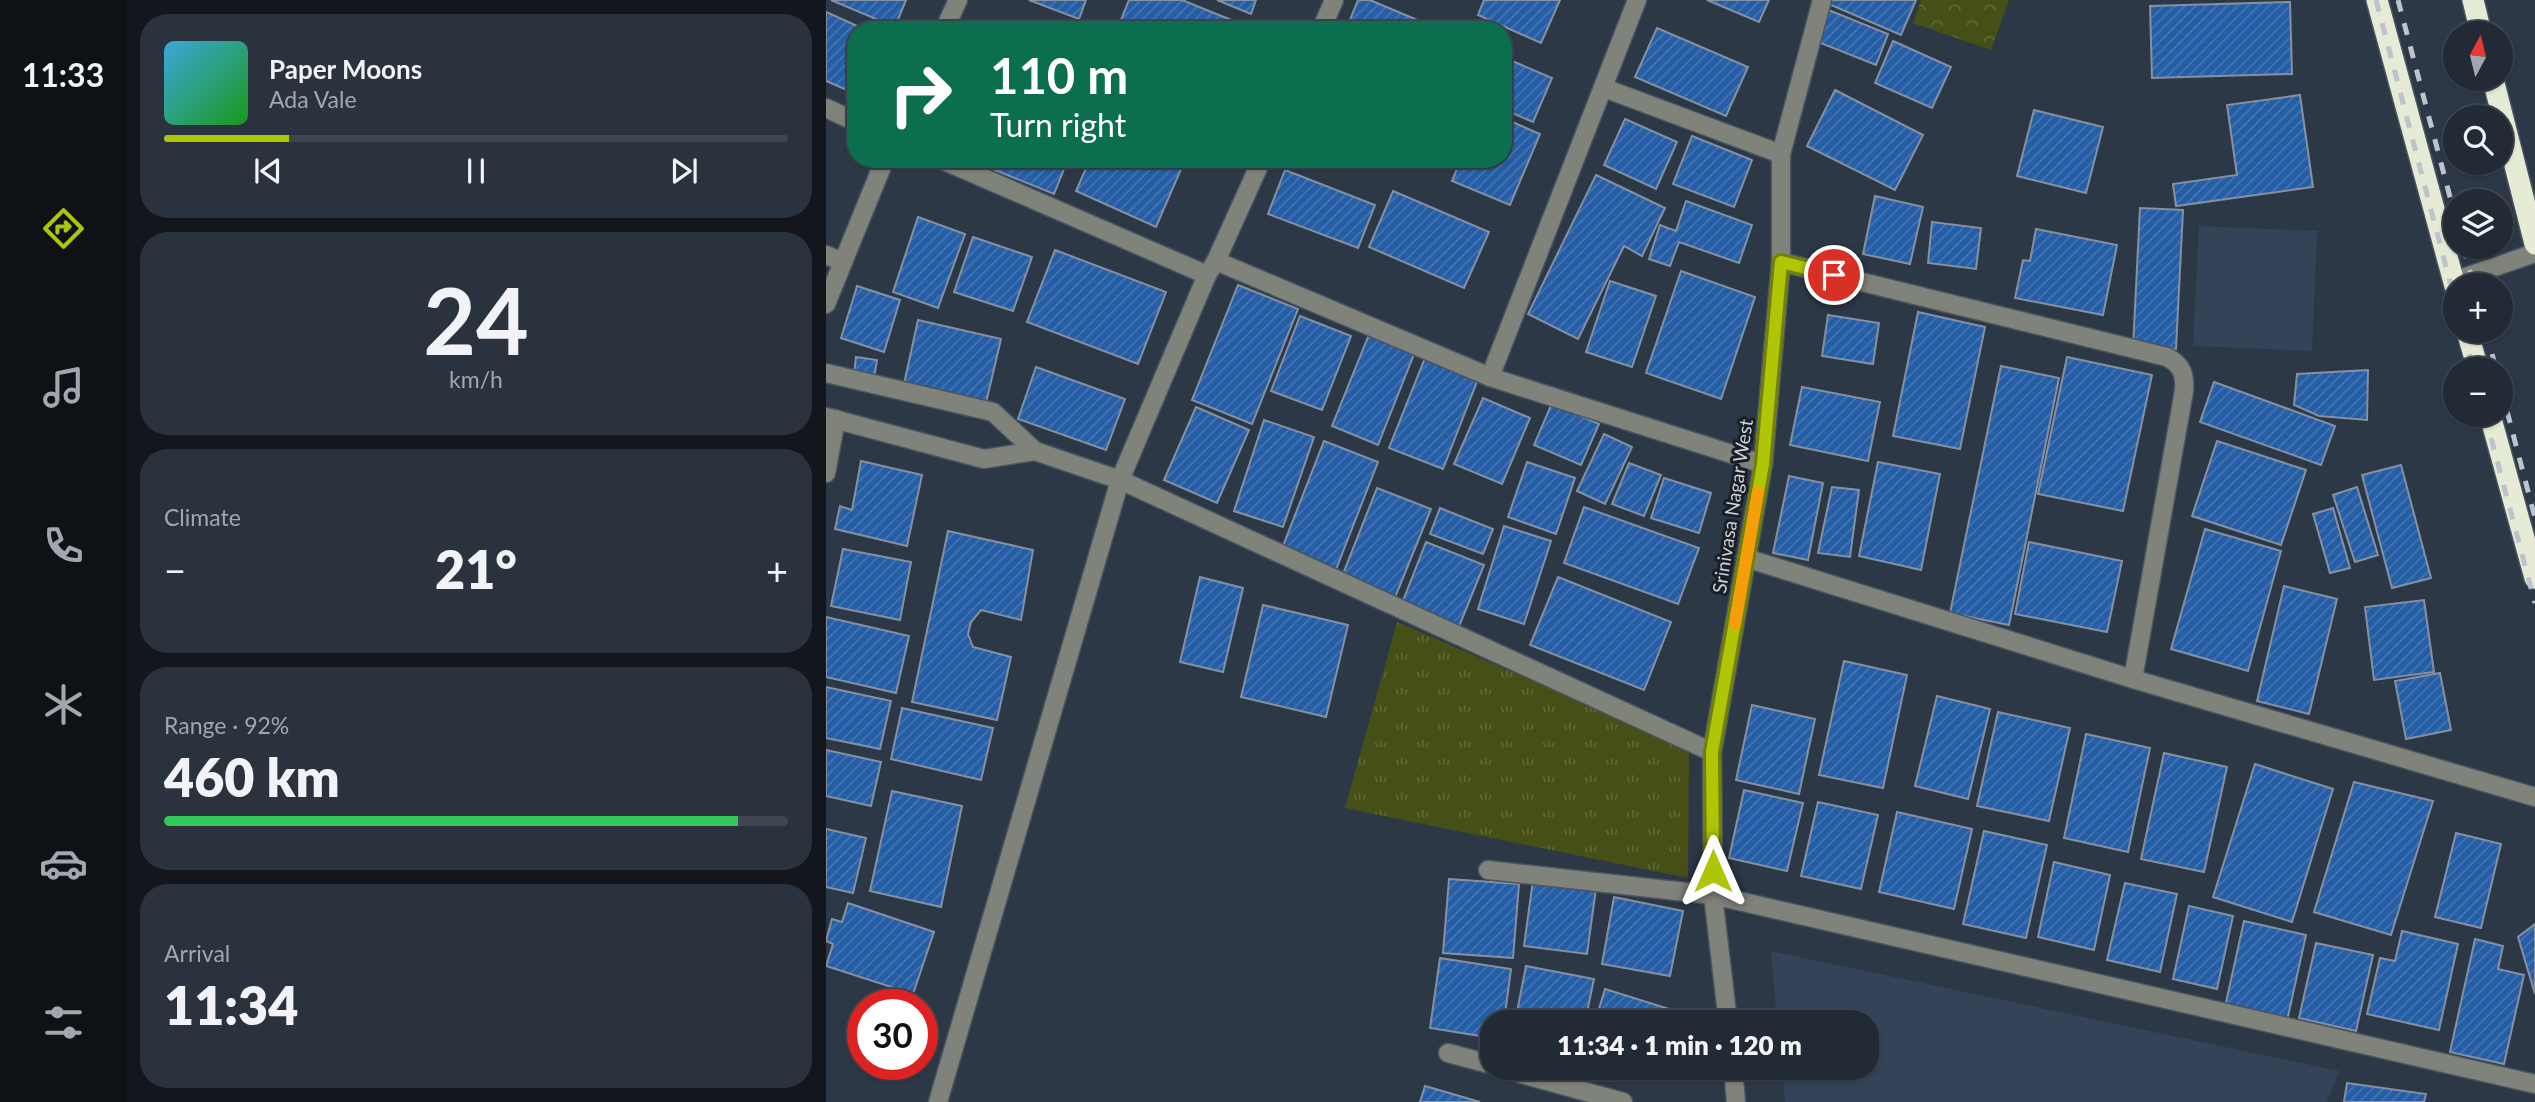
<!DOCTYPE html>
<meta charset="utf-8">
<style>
body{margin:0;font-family:Lato,sans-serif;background:#2a323d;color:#f1f3f6;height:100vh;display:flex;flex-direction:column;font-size:26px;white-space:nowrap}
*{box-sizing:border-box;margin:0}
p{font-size:23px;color:#a2a7ad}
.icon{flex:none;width:38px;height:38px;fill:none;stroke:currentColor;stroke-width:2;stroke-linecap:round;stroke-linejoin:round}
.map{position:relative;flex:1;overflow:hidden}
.details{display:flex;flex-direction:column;gap:14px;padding:14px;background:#13171d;width:700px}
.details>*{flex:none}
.hud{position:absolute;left:21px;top:21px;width:665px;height:147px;border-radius:28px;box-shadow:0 2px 5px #0004,0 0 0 2px #3f4650;background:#0b6e4f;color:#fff;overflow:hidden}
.needle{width:46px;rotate:7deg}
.controls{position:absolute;left:1617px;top:21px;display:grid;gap:14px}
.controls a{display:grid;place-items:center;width:70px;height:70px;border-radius:50%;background:#222a35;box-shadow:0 2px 5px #0004,0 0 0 2px #3f4650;font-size:35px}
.speed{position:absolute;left:21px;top:989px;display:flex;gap:14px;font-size:35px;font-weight:700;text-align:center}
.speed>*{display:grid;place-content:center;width:91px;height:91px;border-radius:50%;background:#222a35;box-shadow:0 2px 5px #0004,0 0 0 2px #3f4650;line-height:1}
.speed .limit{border:10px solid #d22;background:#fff;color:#111}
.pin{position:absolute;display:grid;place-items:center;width:60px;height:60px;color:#fff;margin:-30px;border:4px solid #fff;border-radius:50%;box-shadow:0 2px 7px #0007}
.me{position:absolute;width:77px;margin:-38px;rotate:0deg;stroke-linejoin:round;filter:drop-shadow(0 0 5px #0008)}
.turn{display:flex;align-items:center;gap:24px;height:147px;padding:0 28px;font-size:32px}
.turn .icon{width:91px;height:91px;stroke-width:2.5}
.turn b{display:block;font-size:49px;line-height:60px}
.big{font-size:52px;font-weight:800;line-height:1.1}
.details .card{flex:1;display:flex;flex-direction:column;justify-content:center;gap:10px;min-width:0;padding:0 24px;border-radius:28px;background:#2a323d}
.details .dial{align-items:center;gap:0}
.dial b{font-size:91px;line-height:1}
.song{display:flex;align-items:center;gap:21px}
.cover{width:84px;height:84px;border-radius:10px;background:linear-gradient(135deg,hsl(200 70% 55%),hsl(120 70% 35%))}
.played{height:7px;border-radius:4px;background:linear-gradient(90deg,#afc508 20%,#3f4650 20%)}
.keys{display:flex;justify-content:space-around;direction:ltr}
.heat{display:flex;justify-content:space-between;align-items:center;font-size:38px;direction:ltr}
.charge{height:10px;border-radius:5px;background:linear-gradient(90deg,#34c759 92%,#3f4650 0)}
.trip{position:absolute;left:654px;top:1010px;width:399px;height:70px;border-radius:28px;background:#222a35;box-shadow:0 2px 5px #0004,0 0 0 2px #3f4650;font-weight:800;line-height:70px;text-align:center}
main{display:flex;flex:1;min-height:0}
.menu{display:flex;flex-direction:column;width:126px;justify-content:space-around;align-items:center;background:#0e1115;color:#a2a7ad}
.menu .icon{width:49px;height:49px}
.menu .current{color:#afc508}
.menu b{font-size:32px;color:#f1f3f6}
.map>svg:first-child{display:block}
.built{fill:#344357}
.grass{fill:url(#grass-tufts)}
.park{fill:url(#park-crowns)}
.building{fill:url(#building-hatch);stroke:#8491a2;stroke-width:2}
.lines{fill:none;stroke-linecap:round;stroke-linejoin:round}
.minor-casing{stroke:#4a5462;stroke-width:21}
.highway-casing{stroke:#4a5462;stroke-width:24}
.minor{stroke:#80837a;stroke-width:18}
.highway{stroke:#e5ebd4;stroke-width:21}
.rail{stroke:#bcc3cd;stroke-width:5;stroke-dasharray:12 12;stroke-linecap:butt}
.route-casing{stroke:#728005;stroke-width:18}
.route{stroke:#afc508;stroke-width:12}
.slow{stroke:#f59e0b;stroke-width:12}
.labels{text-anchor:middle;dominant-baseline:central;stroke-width:6;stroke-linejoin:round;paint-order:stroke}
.street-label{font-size:19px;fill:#ccd3dd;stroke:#1a1f26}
</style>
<main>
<nav class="menu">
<b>11:33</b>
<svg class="icon current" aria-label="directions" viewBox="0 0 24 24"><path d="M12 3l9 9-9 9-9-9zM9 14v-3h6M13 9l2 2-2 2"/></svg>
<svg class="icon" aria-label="music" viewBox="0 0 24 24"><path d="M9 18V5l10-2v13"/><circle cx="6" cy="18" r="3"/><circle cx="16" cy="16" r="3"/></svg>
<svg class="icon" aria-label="phone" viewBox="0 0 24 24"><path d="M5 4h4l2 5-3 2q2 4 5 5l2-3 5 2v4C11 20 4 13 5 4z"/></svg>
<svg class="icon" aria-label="climate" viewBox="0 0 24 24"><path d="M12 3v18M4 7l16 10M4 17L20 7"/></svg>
<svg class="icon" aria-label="car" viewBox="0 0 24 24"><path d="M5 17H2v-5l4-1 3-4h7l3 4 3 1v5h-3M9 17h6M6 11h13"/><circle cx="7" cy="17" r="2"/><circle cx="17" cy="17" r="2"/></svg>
<svg class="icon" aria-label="filters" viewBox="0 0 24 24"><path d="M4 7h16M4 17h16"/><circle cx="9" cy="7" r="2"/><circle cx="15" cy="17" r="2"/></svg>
</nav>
<section class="details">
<div class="card">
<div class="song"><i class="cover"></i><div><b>Paper Moons</b><p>Ada Vale</p></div></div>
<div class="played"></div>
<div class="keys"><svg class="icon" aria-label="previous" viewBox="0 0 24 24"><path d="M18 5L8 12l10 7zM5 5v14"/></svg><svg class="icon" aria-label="pause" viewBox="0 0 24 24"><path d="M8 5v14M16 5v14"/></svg><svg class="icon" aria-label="next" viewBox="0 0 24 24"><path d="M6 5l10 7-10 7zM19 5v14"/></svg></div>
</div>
<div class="card dial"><b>24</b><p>km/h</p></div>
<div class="card"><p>Climate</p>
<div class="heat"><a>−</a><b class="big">21°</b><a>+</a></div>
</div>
<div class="card"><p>Range · 92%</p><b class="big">460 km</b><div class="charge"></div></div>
<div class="card"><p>Arrival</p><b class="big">11:34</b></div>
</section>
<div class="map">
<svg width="1709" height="1102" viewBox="0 0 1709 1102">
<defs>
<pattern id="grass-tufts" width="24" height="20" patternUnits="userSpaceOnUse" patternTransform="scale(1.75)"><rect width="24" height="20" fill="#464f16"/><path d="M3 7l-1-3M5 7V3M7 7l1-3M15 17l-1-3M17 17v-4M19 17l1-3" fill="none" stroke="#606737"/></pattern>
<pattern id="park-crowns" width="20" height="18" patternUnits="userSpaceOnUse" patternTransform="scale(1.75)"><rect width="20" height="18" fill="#464f16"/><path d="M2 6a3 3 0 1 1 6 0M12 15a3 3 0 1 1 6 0" fill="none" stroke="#606737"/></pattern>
<pattern id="building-hatch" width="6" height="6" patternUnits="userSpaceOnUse" patternTransform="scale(1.75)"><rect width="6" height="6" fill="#265ea6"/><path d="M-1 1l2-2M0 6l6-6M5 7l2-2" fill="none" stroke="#4474b2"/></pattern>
</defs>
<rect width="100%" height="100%" fill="#2d3847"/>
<g class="built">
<path d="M1373,226L1491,231L1486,351L1367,346Z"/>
<path d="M945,951L1513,1071L1501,1102H959L956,1068H1041V1022H951Z"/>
</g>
<path class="grass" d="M571,622L863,749L862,878L519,808Z"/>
<path class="park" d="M1095,0H1183L1165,50L1087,23Z"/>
<g class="building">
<path d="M5,0H80L69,27Z"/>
<path d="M203,0H260L253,19Z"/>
<path d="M303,0H356L425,28L291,30Z"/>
<path d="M391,0H430L425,14Z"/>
<path d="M532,0H544L615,30H520Z"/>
<path d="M658,0H734L715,43L652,15Z"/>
<path d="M881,0H943L933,22Z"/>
<path d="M999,0H1090L1075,35L998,2Z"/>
<path d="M1464,2L1466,74L1326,78L1324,6Z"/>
<path d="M1000,9L1062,34L1050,65L987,40Z"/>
<path d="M0,12L40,30H30V94L0,81Z"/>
<path d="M175,22L194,30H172Z"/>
<path d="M831,28L922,67L900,116L809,77Z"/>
<path d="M1067,41L1125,67L1106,108L1049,83Z"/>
<path d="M677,57L726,78L707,122L677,109Z"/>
<path d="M1009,90L1097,135L1069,190L981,146Z"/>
<path d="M1474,95L1487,187L1350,206L1347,184L1411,175L1401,105Z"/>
<path d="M1208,110L1277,127L1260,193L1191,176Z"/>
<path d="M677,118L714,134L684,205L626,181L635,159H677Z"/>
<path d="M799,119L851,142L830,189L778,165Z"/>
<path d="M866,136L926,160L908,207L847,184Z"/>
<path d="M142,159H242L228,194Z"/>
<path d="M264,159H357L359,160L330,227L250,191Z"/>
<path d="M459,170L549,205L532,248L442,214Z"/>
<path d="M770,175L839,208L816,256L798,246L752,339L702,314Z"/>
<path d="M567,191L663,232L638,288L543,247Z"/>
<path d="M1049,196L1097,207L1084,264L1037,254Z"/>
<path d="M860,201L926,225L913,263L853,242L844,266L823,259L834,225L850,231Z"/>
<path d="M1314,208L1357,210L1350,349L1307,347Z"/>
<path d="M92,217L139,234L112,308L67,292Z"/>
<path d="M1106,222L1155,228L1150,269L1102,263Z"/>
<path d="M1210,229L1291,245L1277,315L1189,298L1197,260L1204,261Z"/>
<path d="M147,237L206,257L187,311L128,292Z"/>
<path d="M229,250L340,292L312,364L201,322Z"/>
<path d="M855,271L929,297L895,399L820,373Z"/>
<path d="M784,281L830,296L806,367L760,352Z"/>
<path d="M412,285L472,309L426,424L366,400Z"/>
<path d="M31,286L74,300L58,352L15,338Z"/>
<path d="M1092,312L1159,327L1134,449L1067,436Z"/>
<path d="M1002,315L1053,323L1047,364L996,356Z"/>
<path d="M474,316L525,336L496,410L445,391Z"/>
<path d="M92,320L175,339L160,403L78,384Z"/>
<path d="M544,332L590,349L552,445L506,426Z"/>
<path d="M30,357L51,360L48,378L28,375Z"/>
<path d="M1241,357L1326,375L1297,511L1212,494Z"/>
<path d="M599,358L652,379L617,469L563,448Z"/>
<path d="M1175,366L1233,378L1183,625L1124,613Z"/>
<path d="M210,367L299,399L280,450L192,419Z"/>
<path d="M1542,370L1541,420L1493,416L1468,405L1471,374Z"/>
<path d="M1388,382L1509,426L1495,465L1374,422Z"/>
<path d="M976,387L1054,402L1042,461L964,445Z"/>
<path d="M657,398L704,418L676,484L628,464Z"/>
<path d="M726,403L773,424L755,465L708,445Z"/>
<path d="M370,407L423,430L391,503L338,480Z"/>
<path d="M438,420L488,437L457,527L408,511Z"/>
<path d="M778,434L806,447L779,504L751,491Z"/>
<path d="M498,441L552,462L509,572L455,551Z"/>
<path d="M1391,441L1480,470L1455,545L1366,516Z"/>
<path d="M35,461L96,475L81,546L9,529L14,506L26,510Z"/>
<path d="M701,462L749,478L730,534L682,517Z"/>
<path d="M1052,462L1114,474L1095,570L1033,556Z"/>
<path d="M803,463L835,475L818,516L786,504Z"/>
<path d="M1575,465L1605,578L1566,588L1536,475Z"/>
<path d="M963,476L997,483L982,560L947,553Z"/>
<path d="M838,478L885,493L873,533L825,518Z"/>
<path d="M1006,487L1033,490L1024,557L992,553Z"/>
<path d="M1531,487L1552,555L1529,562L1507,495Z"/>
<path d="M551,488L605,509L568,600L515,579Z"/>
<path d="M758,507L873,548L852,604L738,563Z"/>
<path d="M614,508L667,529L657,554L604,534Z"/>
<path d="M1507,508L1524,568L1504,573L1487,514Z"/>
<path d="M678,526L725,541L698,624L652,609Z"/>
<path d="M1379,529L1455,551L1422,671L1345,649Z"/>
<path d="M122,531L207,550L195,620L155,610L145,622L142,634L147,647L185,657L171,720L86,702Z"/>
<path d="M600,542L658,565L632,629L575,606Z"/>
<path d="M1203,542L1296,561L1281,632L1189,614Z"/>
<path d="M17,549L85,562L74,620L5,606Z"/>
<path d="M374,577L417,588L397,672L354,662Z"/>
<path d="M732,577L845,622L818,690L704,645Z"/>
<path d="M1458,586L1511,599L1483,714L1431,701Z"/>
<path d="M1598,600L1608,672L1548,680L1539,607Z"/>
<path d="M437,605L522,625L500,717L415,697Z"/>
<path d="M0,617L83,636L70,693L0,677Z"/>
<path d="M1018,661L1081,675L1057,788L993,775Z"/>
<path d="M1614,673L1625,730L1580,739L1569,681Z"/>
<path d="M0,687L65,701L54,749L0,738Z"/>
<path d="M1111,696L1164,709L1142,799L1089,786Z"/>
<path d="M926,705L989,719L973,794L910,780Z"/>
<path d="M76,708L167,728L155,780L65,759Z"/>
<path d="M1172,712L1244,728L1223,821L1151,806Z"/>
<path d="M1260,734L1324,748L1302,852L1238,838Z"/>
<path d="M0,750L55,762L45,806L0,796Z"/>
<path d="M1338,753L1401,767L1378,872L1315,859Z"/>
<path d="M1429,764L1507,789L1466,922L1387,897Z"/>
<path d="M1528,782L1607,801L1565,935L1488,912Z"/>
<path d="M918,790L977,803L961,871L903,858Z"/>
<path d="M66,791L136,806L115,907L44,891Z"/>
<path d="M992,802L1052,815L1035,889L975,876Z"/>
<path d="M1071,812L1146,829L1128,909L1053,892Z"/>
<path d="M0,829L40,838L27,893L0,887Z"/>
<path d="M1158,831L1221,845L1200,938L1137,924Z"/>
<path d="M1630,833L1675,844L1655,928L1609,917Z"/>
<path d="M1228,862L1284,875L1268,950L1212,937Z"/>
<path d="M623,879L693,884L687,958L617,953Z"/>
<path d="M707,880L770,888L761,954L698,946Z"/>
<path d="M1299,883L1351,894L1334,972L1281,960Z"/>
<path d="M788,897L857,911L844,976L776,964Z"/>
<path d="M22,903L108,932L87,994L0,966L7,944L0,941L6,919L16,922Z"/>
<path d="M1363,906L1407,916L1391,989L1347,979Z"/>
<path d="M1418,921L1480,935L1461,1021L1399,1007Z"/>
<path d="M1709,924V994L1692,937Z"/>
<path d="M1576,931L1632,944L1613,1030L1541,1014L1554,958L1569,961Z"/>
<path d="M1649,939L1677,946L1672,969L1698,975L1678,1064L1624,1052Z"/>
<path d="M1490,943L1547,955L1530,1031L1473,1018Z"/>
<path d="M614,958L685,969L678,1022H667V1038L604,1028Z"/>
<path d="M700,966L768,979L759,1022H689Z"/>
<path d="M779,989L872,1018L870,1022H769Z"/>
<path d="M53,995L90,999L89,1004H52Z"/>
<path d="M821,1068H856L853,1077Z"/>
<path d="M1521,1083L1600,1094L1598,1102H1518Z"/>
<path d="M599,1086L654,1102H594Z"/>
</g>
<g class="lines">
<g class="minor-casing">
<g id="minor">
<path d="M118,30L132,0"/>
<path d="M495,30L508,0"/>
<path d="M778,88L955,154"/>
<path d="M0,108L30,122"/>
<path d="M114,159L381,275"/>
<path d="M0,255L17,262"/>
<path d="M390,261L664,377L937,464"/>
<path d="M955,262L1341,357C1356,365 1359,374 1358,391L1307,679"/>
<path d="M1628,281L1709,253"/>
<path d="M0,304L59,159"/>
<path d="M0,373L167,412L209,451L294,480L886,752"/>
<path d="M664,377L811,0"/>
<path d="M0,417L158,459L209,451"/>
<path d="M0,473L10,419"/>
<path d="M920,558L1307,679L1709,797"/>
<path d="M662,870L887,895L1709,1084"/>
<path d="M902,1022L887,895L886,752L937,464L955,262V154L996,0"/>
<path d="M622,1053L667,1065"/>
<path d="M674,1068L797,1102"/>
<path d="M907,1068L910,1102"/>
<path d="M112,1102L294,480L381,275L390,261L436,159"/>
</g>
</g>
<g class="highway-casing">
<g id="highway">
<path d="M1551,0L1629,286"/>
<path d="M1647,0L1655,33"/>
<path d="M1667,79L1709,244"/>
<path d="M1641,331L1652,369"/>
<path d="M1664,415L1709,578"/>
</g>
</g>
<use href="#minor" class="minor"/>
<use href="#highway" class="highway"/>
<g class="rail">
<path d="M1550,0L1629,301"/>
<path d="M1572,0L1629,216"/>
<path d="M1637,247L1648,285"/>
<path d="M1637,331L1647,369"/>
<path d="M1660,331L1670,369"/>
<path d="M1675,388L1709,518"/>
<path d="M1659,415L1709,603"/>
</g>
</g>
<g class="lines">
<g class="route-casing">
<path id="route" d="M887,871L886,752L937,464L955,262L1008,275"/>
</g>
<use href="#route" class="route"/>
<path class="slow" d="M909,624L932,492"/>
</g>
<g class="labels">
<g class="street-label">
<text transform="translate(906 506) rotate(-81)">Srinivasa Nagar West</text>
</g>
</g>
</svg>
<div class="controls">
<a><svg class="needle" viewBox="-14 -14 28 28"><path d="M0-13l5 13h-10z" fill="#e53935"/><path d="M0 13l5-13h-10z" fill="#a2a7ad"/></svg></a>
<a><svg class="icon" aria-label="search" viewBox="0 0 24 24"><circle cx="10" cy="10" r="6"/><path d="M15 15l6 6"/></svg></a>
<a><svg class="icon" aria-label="layers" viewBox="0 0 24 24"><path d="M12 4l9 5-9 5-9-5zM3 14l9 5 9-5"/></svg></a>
<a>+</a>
<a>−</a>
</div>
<div class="speed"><div class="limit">30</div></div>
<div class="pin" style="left:1008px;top:275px;background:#d93025"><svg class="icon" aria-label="arrive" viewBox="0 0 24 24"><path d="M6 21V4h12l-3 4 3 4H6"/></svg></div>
<svg class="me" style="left:887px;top:871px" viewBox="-20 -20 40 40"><path d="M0-17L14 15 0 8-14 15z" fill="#afc508" stroke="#fff" stroke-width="4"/></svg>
<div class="trip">11:34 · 1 min · 120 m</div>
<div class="hud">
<div class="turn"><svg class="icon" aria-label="right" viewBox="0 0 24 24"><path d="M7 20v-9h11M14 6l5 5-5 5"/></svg><div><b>110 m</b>Turn right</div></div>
</div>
</div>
</main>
